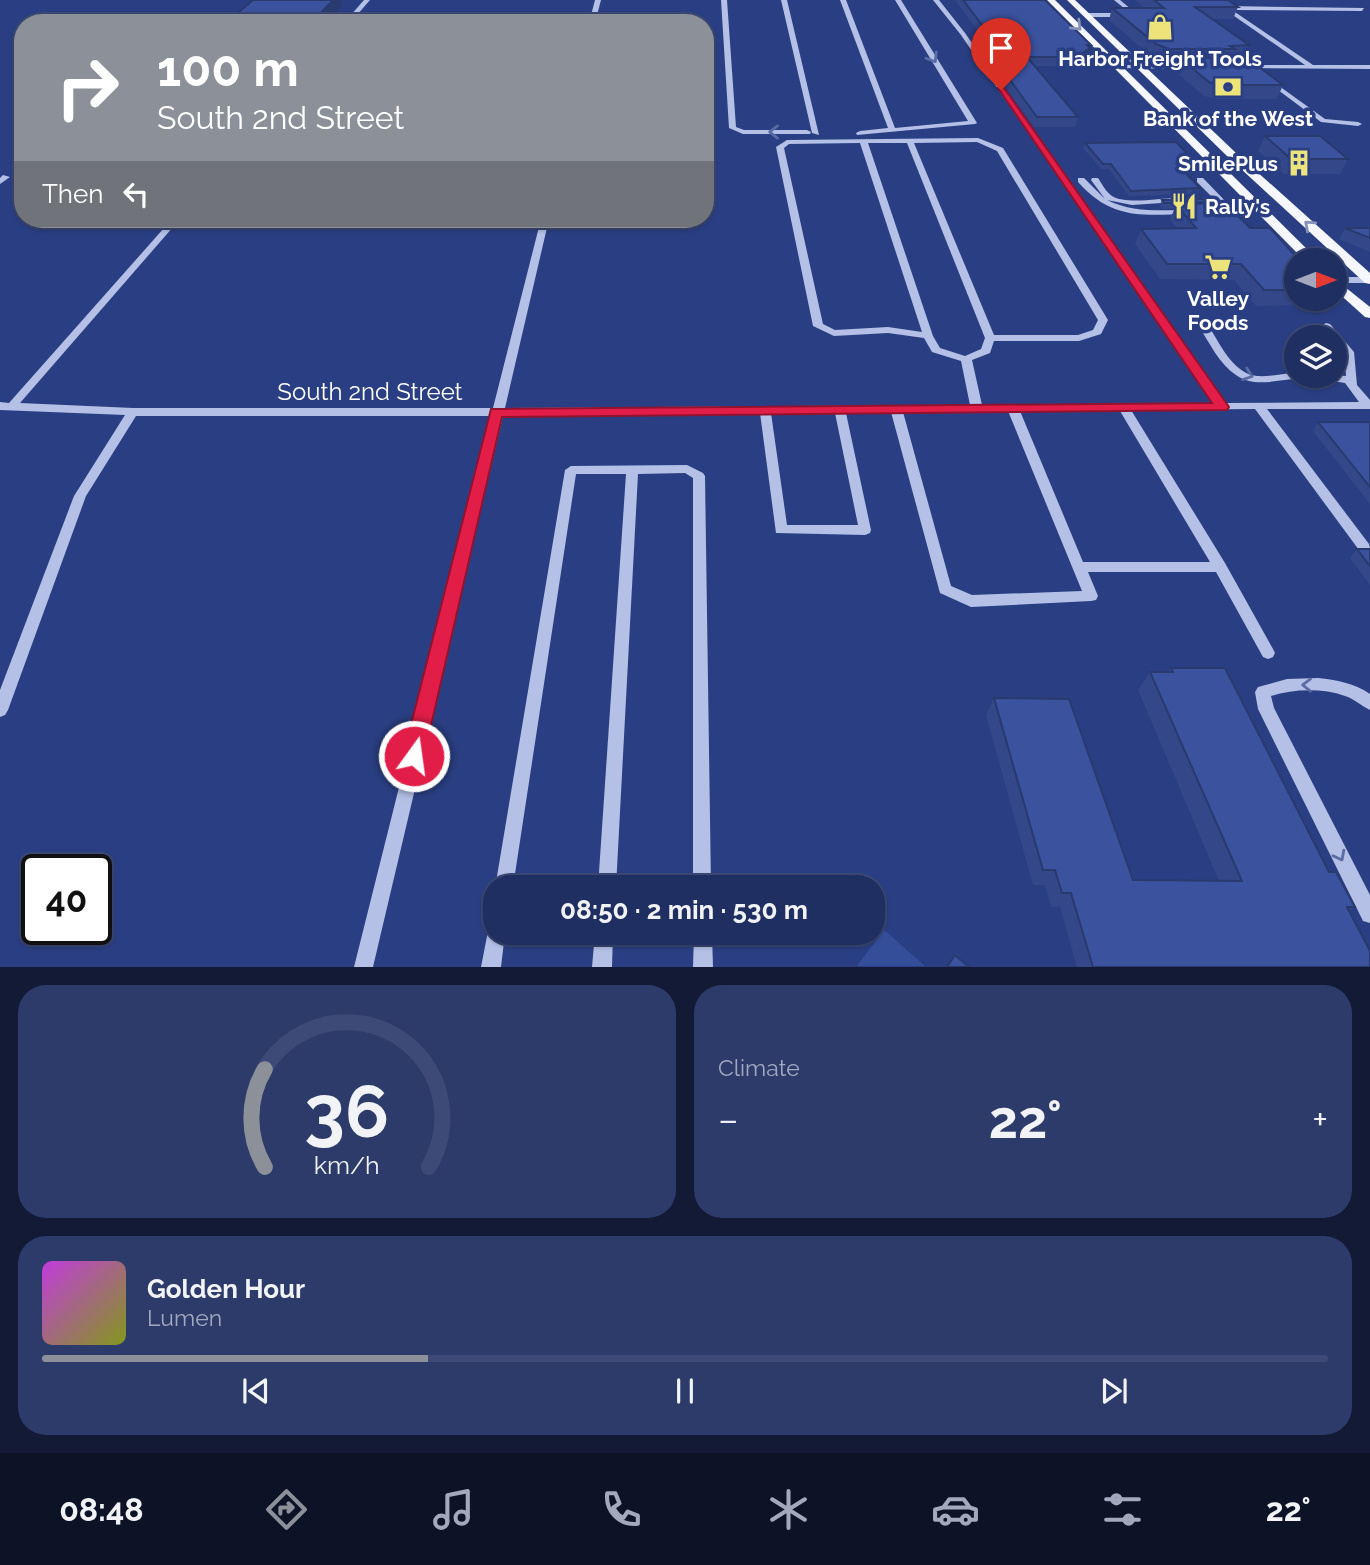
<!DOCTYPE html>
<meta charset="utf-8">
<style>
body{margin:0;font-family:Raleway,sans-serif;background:#2d3b6b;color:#f1f3f6;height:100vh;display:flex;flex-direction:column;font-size:26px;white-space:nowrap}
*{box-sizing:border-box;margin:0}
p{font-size:23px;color:#a2a9be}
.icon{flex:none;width:38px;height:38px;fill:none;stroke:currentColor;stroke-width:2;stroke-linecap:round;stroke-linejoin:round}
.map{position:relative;height:967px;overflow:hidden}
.sheet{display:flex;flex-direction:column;gap:18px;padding:18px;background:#121a36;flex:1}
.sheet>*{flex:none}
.guide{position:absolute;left:14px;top:14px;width:700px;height:214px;border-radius:28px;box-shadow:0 2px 5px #0004,0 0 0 2px #3d4a77;background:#8c9099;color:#fff;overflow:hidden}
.needle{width:46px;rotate:90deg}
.buttons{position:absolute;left:1284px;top:248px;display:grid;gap:14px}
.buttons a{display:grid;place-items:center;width:63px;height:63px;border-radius:50%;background:#202f62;box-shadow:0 2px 5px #0004,0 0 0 2px #3d4a77;font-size:35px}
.speed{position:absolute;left:21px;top:854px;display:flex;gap:14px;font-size:35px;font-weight:700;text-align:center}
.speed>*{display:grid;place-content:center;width:91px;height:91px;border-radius:50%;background:#202f62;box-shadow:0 2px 5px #0004,0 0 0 2px #3d4a77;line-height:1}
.speed .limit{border:4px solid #111;border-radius:10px;background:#fff;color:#111}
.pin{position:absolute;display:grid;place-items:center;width:60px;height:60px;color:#fff;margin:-72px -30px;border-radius:50% 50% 50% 0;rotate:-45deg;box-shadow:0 0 7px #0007}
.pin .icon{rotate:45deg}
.me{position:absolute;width:77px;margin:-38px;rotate:14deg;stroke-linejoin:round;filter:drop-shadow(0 0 5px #0008)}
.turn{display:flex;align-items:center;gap:24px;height:147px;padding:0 28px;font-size:32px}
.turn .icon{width:91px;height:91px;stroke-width:2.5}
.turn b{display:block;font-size:49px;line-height:60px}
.then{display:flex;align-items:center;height:66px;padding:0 28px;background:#0003;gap:14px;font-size:26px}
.big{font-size:52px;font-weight:700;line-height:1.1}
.sheet .widget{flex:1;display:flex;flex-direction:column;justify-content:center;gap:10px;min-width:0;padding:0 24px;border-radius:28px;background:#2d3b6b}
.sheet .dial{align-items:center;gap:0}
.dial svg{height:182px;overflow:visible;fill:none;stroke:#3d4a77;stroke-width:7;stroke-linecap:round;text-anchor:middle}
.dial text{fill:#f1f3f6;stroke:none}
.song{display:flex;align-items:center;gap:21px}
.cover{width:84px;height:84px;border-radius:10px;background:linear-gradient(135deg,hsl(290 70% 55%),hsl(70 70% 35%))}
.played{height:7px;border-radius:4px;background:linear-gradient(90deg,#8c9099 30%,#3d4a77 30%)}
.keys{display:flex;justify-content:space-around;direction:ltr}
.heat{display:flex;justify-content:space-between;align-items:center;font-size:38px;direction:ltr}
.sheet .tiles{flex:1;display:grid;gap:18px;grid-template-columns:1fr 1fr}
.widget:last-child{grid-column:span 2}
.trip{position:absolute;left:483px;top:875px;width:402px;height:70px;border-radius:28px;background:#202f62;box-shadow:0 2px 5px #0004,0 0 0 2px #3d4a77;font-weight:700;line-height:70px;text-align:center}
.tabs{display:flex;height:112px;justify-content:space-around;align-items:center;background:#0d1327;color:#a2a9be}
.tabs .icon{width:49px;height:49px}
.tabs .selected{color:#8c9099}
.tabs b{font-size:32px;color:#f1f3f6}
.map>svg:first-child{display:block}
.green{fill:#354e9a}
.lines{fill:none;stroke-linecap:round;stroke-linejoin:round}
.minor{fill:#b4c0e6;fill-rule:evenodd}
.major{fill:#f5f6fe;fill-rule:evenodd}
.wall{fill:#334789}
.shaded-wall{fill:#293a6f}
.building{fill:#3b539f;stroke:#293a6f;stroke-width:2}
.oneway{stroke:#8591ba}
.oneway2{stroke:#5a6ca6}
.route{fill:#e11d48;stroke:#92132f;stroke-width:2}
.labels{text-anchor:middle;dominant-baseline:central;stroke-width:7;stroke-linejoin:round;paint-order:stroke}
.far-poi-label{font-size:21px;font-weight:bold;fill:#fff;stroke:#2a3f83}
.street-label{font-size:24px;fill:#fff;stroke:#2a3f83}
</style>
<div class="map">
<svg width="1370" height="967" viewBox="0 0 1370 967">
<rect width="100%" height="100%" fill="#2a3f83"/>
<path class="green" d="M884,930L925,966H857Z"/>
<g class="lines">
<g class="minor">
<path d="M364,0H370L350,23H344Z"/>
<path d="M595,0H601L595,23H589Z"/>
<path d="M721,0H727L736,127L744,130H807L811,132L810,134H743L729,128Z"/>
<path d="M781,0H787L819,135L812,133Z"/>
<path d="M840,0H846L895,128L968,121L895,0H901L977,123L975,124L857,135L856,133L860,131L888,128Z"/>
<path d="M933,0H939L965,33L1225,403L1359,402L1345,383C1328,380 1312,379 1295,379C1275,380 1254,388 1236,375C1219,364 1210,343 1199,327L1200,325H1208C1219,342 1233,374 1257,376C1270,377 1284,373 1297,373V376H1335V375L1346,376L1344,353L1335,343V338H1331L1321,326L1326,323L1330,324L1354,352L1357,385L1370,400V409H1267L1369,544L1370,548L1364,552L1359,550L1255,409L1131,410L1225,563L1273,649L1275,653L1273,657L1268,659L1263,657L1216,572H1088L1098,596L1096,600L1091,601L971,607L940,593L891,412L846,413L871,530L870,533L865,535L776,533L760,413L503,416L373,967H354L492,416H136L86,496L8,710L5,715L0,717V690L74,496L125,415L0,410V402L9,403L172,219H180L20,403L133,408H493L541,219H549L505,408L970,405L961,361L932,352L924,338L888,333L834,336L813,326L776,147L787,140L978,138L1003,148L1108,320L1101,334L1079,341H994L990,353L972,360L982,405L1213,403L961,35ZM977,142L997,151L1098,320L1093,330L1078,335H994L914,143ZM860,143L922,332L888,327L835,330L823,324L784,148L789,144ZM868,143H907L985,338L981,349L965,356L940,348L933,336ZM1008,411L1082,591L972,595L951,586L903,412ZM1020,411H1120L1210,562H1083ZM771,413H835L858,525H787Z"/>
<path d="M1114,0H1120L1138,15L1135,17H1087L1084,15L1087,13H1130Z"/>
<path d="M1211,0H1218L1227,6L1364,8L1362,11L1232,10L1313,65H1370V69L1242,68L1244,65H1305Z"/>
<path d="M1118,65H1191L1194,67L1191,69L1116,68Z"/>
<path d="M1268,78L1325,119L1358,122L1362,124L1358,126L1321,122L1266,81L1265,80Z"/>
<path d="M3,175L10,177L0,184V178Z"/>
<path d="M1078,178H1084L1105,199L1091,180L1092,178H1098C1102,184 1106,192 1112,196C1126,205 1160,198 1176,198L1180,200L1176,202L1132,205L1107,200C1133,213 1160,210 1188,210L1192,212L1188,214C1141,215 1112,220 1078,182Z"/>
<path d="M1197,178H1203L1231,207V211L1218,214V210L1223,208L1197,182Z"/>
<rect x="1335" y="277" width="35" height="6"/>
<path d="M687,465L703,473L705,476L711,887H693V478L685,473L638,474L616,887H598L626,474H576L513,887L495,888L565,470L571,466Z"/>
<path d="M1318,678C1336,680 1355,683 1370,694V710C1361,706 1355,699 1345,696C1322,688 1294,689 1271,696L1274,708L1370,895V923L1363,921L1258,709L1255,692L1258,687L1287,679Z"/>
<path d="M495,924V933H505L501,967H481L489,926Z"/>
<path d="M595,933H613L612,967H592Z"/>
<path d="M694,933H712L713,967H693Z"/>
</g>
<g class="major">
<path d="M1047,0H1055L1319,261H1305Z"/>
<path d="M1067,0H1075L1235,152L1370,273V284L1365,283L1227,156Z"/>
<path d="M1335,279L1370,307V318L1365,317L1335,290Z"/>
</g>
</g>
<g class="wall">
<path d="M253,0H341L342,6L327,23H236L233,17Z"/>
<path d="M955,0H1045L1091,45L1087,57L1073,66H1035L1078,117L1075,127H1034L987,60L988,57L986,55L989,46Z"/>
<path d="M1135,0H1228L1238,7L1233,19H1212L1249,45L1244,58L1283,85L1277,99H1216L1204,96L1175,71L1178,62H1164L1152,57L1109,20L1112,8H1144Z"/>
<path d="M1265,136L1348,159L1340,174H1284L1258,151Z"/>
<path d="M1085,143L1197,164L1195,169H1181L1200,188L1197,194L1129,196L1109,169H1101L1083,148Z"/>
<path d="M1162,200L1212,202L1297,261V299H1322L1318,305L1256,306L1234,280L1160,279L1135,244L1141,229H1178L1170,219L1175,208L1162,209L1160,205Z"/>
<path d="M1345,228H1370V252L1339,239Z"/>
<path d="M1318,422H1370V504L1313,431Z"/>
<path d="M1357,549H1370V585L1350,558Z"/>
<path d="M1171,668L1355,907L1349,911L1370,967H1077L1060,907H1051L1045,885H1033L986,715L994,698L1133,880L1219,881L1138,690L1150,672H1168Z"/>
</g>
<g class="shaded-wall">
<path d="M333,0H341L342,6L327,23H311Z"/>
<path d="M1090,48L1087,57L1073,66L1076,57Z"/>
</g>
<g class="building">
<path d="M253,0H333L311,23H241L246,19L233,17Z"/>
<path d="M963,0H1045L1091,45H1087L1090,48L1076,57H1027L1078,117H1037L989,51H992L988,46L997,45Z"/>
<path d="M1154,0H1228L1238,7H1195L1249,45L1230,46L1235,49H1169L1156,44L1112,8H1164Z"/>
<path d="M1180,58H1247L1283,85H1222L1209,82Z"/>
<path d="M1265,136H1320L1348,159H1291Z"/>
<path d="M1176,142L1197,164H1177L1200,188L1131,191L1111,164H1103L1085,143Z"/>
<path d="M1209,199L1212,202L1164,203L1162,200Z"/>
<path d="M1225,203L1250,228H1270L1300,261H1297V290H1264L1241,264H1167L1141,229L1196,228L1176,204Z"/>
<path d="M1345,228H1370V238Z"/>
<path d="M1318,422H1370V487Z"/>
<path d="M1357,549H1370V566Z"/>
<path d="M1171,668H1225L1329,872H1336L1355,907H1347L1370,951V967H1093L1071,893H1062L1055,870H1043L994,698L1069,699L1133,880L1242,881L1150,672H1173Z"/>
<path d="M955,955L969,967H947Z"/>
</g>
<defs><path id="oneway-chevron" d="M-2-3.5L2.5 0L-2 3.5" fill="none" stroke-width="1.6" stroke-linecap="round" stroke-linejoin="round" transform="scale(1.75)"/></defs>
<g class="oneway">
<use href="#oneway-chevron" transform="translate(1077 26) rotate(45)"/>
<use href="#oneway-chevron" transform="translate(1309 225) rotate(-138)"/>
</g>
<g class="oneway2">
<use href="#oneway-chevron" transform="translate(933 58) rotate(58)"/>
<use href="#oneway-chevron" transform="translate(774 132) rotate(-179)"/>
<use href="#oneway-chevron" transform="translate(1248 375) rotate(20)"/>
<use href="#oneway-chevron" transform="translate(1307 685) rotate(-179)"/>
<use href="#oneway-chevron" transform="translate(1340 856) rotate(63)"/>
</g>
<path class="route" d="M998,88H1004L1227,404L1229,407L1227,410L502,417L424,756L421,763L414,765L406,763L403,756L491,409L1212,403Z"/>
<defs>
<g id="shop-bare" transform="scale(2.1)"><path d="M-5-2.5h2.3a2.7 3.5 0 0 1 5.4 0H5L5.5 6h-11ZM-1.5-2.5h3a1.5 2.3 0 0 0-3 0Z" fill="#ede37b" stroke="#2a3f83" stroke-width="2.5" paint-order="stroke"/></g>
<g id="bank-bare" transform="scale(2.1)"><path d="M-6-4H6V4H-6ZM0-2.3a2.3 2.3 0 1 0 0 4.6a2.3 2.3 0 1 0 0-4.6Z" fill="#ede37b" stroke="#2a3f83" stroke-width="2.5" paint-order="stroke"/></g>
<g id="building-bare" transform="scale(2.1)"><path d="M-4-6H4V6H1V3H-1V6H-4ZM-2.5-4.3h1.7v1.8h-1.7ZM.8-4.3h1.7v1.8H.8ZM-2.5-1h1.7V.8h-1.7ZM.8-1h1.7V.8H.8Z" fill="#ede37b" stroke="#2a3f83" stroke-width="2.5" paint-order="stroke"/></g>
<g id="restaurant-bare" transform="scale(2.1)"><path d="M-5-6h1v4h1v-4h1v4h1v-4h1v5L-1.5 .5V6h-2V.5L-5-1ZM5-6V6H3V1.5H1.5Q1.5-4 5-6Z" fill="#ede37b" stroke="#2a3f83" stroke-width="2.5" paint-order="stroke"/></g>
<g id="supermarket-bare" transform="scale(2.1)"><path d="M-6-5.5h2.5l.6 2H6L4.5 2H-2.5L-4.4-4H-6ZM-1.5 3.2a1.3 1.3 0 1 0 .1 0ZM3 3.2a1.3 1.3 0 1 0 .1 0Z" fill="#ede37b" stroke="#2a3f83" stroke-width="2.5" paint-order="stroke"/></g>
</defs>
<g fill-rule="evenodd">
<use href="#shop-bare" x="1160" y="27"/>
<use href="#bank-bare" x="1228" y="87"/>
<use href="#building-bare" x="1299" y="163"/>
<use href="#restaurant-bare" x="1184" y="206"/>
<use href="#supermarket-bare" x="1218" y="267"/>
</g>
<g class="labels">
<g class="far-poi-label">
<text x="1160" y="58">Harbor Freight Tools</text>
<text x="1228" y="118">Bank of the West</text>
<text x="1278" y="163" text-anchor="end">SmilePlus</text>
<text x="1205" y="206" text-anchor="start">Rally's</text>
<text x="1218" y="298">Valley<tspan x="1218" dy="24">Foods</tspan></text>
</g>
<g class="street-label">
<text x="370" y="391">South 2nd Street</text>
</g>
</g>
</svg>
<div class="buttons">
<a><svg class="needle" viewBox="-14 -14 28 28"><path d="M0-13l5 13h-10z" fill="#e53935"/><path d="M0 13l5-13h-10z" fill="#a2a9be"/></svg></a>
<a><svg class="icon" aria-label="layers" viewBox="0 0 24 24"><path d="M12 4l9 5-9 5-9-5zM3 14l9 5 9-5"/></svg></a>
</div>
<div class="speed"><div class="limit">40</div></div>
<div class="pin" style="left:1001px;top:90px;background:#d93025"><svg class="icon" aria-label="arrive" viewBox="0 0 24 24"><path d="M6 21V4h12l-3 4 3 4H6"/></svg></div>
<svg class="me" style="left:414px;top:756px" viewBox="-20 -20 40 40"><circle r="17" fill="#e11d48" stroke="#fff" stroke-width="3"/><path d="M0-11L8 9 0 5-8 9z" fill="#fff"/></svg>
<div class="trip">08:50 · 2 min · 530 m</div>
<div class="guide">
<div class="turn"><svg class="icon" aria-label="right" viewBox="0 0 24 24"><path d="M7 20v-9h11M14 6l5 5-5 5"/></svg><div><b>100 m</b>South 2nd Street</div></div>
<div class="then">Then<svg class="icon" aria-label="left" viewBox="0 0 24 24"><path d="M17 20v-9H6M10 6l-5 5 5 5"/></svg></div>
</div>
</div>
<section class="sheet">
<div class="tiles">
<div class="widget dial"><svg viewBox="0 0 100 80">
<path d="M14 69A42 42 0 1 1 86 69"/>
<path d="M14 69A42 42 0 0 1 14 26" stroke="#8c9099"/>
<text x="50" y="56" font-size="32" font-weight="700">36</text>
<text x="50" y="72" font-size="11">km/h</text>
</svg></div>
<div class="widget"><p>Climate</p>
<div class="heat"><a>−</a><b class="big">22°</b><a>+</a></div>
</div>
<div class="widget">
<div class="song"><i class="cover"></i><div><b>Golden Hour</b><p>Lumen</p></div></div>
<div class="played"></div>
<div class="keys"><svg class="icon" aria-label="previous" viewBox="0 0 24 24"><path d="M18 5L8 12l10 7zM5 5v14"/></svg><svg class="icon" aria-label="pause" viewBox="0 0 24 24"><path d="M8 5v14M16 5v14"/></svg><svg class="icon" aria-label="next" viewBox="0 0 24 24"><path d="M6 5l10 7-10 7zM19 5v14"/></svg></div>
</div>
</div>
</section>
<nav class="tabs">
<b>08:48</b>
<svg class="icon selected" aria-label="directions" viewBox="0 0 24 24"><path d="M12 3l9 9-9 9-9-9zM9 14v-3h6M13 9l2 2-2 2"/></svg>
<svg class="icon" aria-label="music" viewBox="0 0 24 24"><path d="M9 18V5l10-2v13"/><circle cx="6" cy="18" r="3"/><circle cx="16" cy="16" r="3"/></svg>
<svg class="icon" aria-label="phone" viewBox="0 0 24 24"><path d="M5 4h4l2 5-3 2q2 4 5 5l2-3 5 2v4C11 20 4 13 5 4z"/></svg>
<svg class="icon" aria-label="climate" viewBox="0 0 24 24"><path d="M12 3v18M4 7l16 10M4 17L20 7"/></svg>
<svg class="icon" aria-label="car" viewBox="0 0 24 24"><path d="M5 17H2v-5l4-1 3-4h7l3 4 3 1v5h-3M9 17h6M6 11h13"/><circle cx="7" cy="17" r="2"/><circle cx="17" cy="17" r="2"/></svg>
<svg class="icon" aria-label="filters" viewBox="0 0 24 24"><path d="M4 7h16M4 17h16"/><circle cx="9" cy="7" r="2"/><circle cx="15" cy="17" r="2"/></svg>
<b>22°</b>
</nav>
